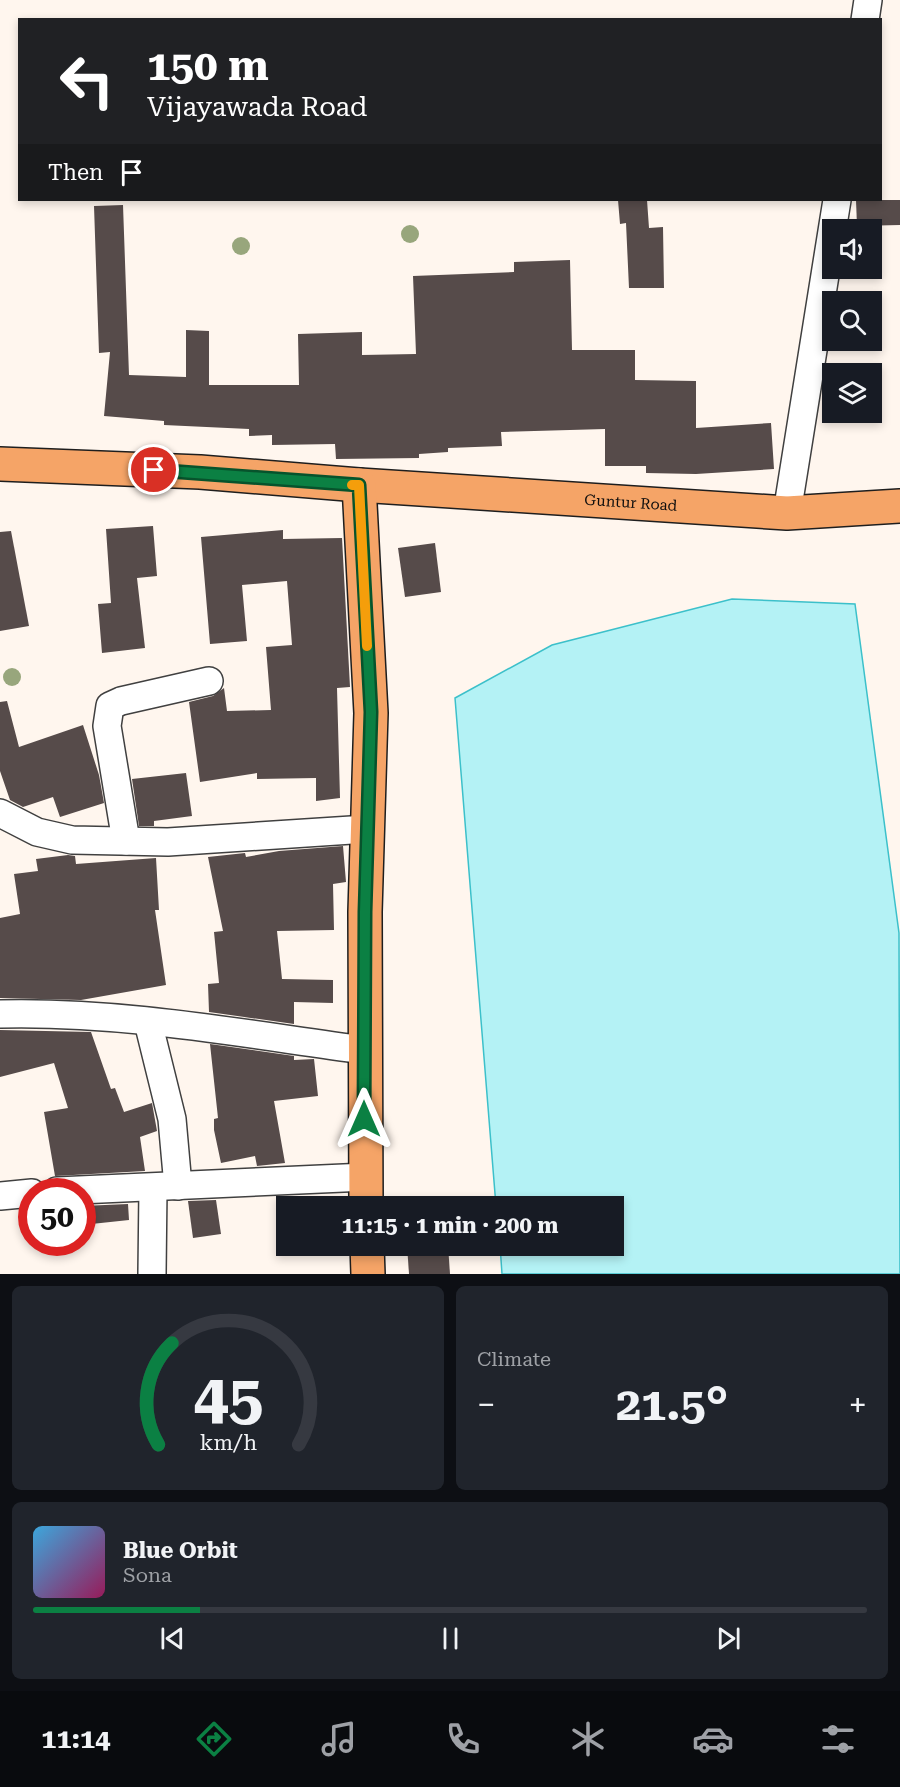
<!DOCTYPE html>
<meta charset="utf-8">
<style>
body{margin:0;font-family:"Roboto Serif",serif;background:#20242c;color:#f1f3f6;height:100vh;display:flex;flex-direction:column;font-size:22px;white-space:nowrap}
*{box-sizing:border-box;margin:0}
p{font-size:20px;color:#9ea1a6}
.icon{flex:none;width:33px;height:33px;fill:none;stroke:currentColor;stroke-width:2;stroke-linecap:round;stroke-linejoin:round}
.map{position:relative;height:1274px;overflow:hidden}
.side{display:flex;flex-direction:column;gap:12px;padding:12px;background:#0d0f14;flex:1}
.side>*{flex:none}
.guide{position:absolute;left:18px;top:18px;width:864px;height:183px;border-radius:0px;box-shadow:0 3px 9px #0003;background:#202124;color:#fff;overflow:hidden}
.buttons{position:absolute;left:822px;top:219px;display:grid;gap:12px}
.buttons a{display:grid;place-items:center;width:60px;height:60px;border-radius:0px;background:#171b24;box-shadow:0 3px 9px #0003;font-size:30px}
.speed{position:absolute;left:18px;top:1178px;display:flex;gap:12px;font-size:30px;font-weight:700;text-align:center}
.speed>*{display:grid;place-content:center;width:78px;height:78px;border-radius:50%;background:#171b24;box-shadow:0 3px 9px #0003;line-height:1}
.speed .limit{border:9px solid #d22;background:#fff;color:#111}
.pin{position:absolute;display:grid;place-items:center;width:51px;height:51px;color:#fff;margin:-26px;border:3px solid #fff;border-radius:50%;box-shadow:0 2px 6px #0007}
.me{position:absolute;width:66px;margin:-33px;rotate:0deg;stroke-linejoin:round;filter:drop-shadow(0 0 4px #0008)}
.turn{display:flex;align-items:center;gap:21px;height:126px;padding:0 30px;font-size:27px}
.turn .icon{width:78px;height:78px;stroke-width:2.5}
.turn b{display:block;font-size:42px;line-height:51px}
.then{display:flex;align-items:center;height:57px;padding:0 30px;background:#0003;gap:12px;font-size:22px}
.big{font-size:45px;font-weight:700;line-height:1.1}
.side .card{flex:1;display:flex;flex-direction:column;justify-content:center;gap:9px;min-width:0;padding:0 21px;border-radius:9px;background:#20242c}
.side .dial{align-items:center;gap:0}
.dial svg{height:156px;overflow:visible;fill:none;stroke:#363941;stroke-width:7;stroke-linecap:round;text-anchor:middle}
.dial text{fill:#f1f3f6;stroke:none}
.song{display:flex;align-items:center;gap:18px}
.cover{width:72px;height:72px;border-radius:9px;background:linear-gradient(135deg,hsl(200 70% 55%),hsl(330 70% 35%))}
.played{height:6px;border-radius:3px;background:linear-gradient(90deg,#0b8043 20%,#363941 20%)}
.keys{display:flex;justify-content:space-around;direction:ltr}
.heat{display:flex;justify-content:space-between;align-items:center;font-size:33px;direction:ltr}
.side .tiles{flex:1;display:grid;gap:12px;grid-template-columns:1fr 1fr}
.card:last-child{grid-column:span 2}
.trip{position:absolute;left:276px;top:1196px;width:348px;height:60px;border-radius:0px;background:#171b24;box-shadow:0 3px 9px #0003;font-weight:700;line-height:60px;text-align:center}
.dock{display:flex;height:96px;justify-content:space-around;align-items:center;background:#090b0e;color:#9ea1a6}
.dock .icon{width:42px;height:42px}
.dock .selected{color:#0b8043}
.dock b{font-size:27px;color:#f1f3f6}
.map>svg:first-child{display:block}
.water{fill:#b4f2f5;stroke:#3cc0ca;stroke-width:1.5}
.building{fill:#564b4a}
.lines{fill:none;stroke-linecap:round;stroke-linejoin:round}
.minor-casing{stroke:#404040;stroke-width:30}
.major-casing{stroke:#1e1e1e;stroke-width:36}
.minor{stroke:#fff;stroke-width:27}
.major{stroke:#f5a467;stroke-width:33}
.tree{fill:#98a67c}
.route-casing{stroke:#07532c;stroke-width:15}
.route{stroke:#0b8043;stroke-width:10}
.slow{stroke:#f59e0b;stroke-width:10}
.labels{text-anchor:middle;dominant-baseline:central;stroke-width:6;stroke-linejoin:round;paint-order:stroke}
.street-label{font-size:15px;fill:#0d0d0d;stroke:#fff}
</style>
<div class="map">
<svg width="900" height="1274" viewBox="0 0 900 1274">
<rect width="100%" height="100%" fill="#fff6ee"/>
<path class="water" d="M732,599L855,604L899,933L900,1274H502L500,1245H614V1206H496L455,698L552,645Z"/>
<g class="building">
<path d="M618,200H647L649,228L663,227L664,288H629L626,223L620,224Z"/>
<path d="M856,200H900V225L857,226Z"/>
<path d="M123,205L129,375L186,377V330L209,331V385H299L298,334L362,332V355L416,354L413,276L514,272V262L570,260L572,350H635V380L696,381V428L771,423L774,469L696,474L646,473V466H605V429L501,432L502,446L448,448V452L419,454V458L336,459L335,444L272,445V435L249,436V429L164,425V421L104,416L110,352L99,353L94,206Z"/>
<path d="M153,526L157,576L137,578L145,648L102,653L98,604L111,603L106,529Z"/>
<path d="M283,530V539L342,538L350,687L337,688L340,798L316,801V778L257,779V773L200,782L189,702L213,696L224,688L227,711L271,710L266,647L292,645L287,581L242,585L247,641L210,644L201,537Z"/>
<path d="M11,531L29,626L0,631V532Z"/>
<path d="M435,543L441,592L405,597L398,548Z"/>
<path d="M7,701L19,747L83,725L99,775L104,803L60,817L53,797L23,807L10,800L0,771V702Z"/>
<path d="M186,773L192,816L154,821V826H139L132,779Z"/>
<path d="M343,846L346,882L333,884L334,930L277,931L282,979L333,980V1003L294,1002V1024L209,1012L208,984L219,983L214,932L223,931L208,857L245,853L246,857L279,851Z"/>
<path d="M68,855L75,856L76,864L156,858L159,910H155L166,985L81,1000L0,998V918L20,914L14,874L38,871L36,859Z"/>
<path d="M0,1030L91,1032L111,1089L115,1088L124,1112L152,1103L157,1131L140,1137L145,1171L55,1176L44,1112L68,1108L54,1063L0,1077Z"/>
<path d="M210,1044L294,1056V1060L314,1059L318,1096L274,1101L285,1163L257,1166L255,1156L221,1163L214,1130V1119L218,1118Z"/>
<path d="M216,1200L221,1234L193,1238L188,1201Z"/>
<path d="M339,1200V1206H286V1245H340V1254L284,1253L282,1202Z"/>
<path d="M128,1204L129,1220L82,1225V1206Z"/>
<path d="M407,1245H448L450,1274H409Z"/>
</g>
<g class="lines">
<g class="minor-casing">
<g id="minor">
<path d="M865,20L868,0"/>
<path d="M787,513L837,200"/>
<path d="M0,813L37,832L72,840L168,842L367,829"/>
<path d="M126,841L107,726L110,706L121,701L209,681"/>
<path d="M0,1014C122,1011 244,1034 364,1050"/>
<path d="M148,1022L172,1119L178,1186"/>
<path d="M57,1191L366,1177"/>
<path d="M0,1196L32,1193"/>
<path d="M152,1274L153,1188"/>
</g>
</g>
<g class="major-casing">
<g id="major">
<path id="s1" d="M0,464L200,472L359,485L787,513L900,506"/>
<path d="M359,485L371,713L365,912L366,1206"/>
<path d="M367,1245L368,1274"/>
</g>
</g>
<use href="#minor" class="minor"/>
<use href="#major" class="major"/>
</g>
<g class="tree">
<circle cx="410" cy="234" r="9"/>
<circle cx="241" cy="246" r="9"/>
<circle cx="12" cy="677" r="9"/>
</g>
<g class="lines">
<g class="route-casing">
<path id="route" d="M154,470L359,485L371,712L365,912L364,1119"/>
</g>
<use href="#route" class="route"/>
<path class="slow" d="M352,485H359L367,646"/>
</g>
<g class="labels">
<g class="street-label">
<text stroke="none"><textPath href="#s1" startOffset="632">Guntur Road</textPath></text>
</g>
</g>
</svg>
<div class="buttons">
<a><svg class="icon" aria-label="sound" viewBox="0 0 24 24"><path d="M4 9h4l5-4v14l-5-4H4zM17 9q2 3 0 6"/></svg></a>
<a><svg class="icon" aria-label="search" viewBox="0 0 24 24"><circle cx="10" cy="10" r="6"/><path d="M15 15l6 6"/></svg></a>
<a><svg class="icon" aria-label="layers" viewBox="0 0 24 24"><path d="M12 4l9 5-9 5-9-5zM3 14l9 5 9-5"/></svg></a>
</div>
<div class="speed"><div class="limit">50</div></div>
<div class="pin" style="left:154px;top:470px;background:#d93025"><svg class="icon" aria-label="arrive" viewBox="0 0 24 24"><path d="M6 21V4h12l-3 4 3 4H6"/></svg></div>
<svg class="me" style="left:364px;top:1119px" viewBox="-20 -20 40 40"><path d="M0-17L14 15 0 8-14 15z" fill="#0b8043" stroke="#fff" stroke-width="4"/></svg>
<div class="trip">11:15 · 1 min · 200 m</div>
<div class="guide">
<div class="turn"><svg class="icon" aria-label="left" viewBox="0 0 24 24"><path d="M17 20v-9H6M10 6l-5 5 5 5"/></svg><div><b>150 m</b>Vijayawada Road</div></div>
<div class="then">Then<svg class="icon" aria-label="arrive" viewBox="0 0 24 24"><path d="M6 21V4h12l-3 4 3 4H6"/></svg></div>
</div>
</div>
<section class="side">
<div class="tiles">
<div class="card dial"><svg viewBox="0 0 100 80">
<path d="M14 69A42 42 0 1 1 86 69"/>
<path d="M14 69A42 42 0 0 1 21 17" stroke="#0b8043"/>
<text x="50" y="56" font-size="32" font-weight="700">45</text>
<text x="50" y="72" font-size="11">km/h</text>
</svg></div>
<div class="card"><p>Climate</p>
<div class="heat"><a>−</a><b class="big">21.5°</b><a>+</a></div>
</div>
<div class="card">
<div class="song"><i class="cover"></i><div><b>Blue Orbit</b><p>Sona</p></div></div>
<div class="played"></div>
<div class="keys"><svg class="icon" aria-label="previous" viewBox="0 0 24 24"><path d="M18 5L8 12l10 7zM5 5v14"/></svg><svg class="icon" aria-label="pause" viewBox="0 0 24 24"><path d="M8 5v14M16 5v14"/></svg><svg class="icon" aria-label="next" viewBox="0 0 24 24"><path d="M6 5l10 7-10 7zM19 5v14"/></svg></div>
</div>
</div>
</section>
<nav class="dock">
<b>11:14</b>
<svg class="icon selected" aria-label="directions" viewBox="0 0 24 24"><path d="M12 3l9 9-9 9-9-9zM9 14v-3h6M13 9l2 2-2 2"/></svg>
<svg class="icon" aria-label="music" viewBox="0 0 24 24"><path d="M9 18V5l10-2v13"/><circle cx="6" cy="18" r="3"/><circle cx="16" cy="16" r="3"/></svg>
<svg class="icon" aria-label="phone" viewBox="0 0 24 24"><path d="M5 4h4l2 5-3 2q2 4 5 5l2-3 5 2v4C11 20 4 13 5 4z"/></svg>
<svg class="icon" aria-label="climate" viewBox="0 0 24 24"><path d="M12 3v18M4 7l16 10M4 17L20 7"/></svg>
<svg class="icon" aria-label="car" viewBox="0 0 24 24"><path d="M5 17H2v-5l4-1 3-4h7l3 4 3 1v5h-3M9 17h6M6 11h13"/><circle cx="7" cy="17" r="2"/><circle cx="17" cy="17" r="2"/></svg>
<svg class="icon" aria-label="filters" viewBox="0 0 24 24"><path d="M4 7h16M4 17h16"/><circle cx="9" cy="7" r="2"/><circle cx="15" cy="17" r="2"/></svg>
</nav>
